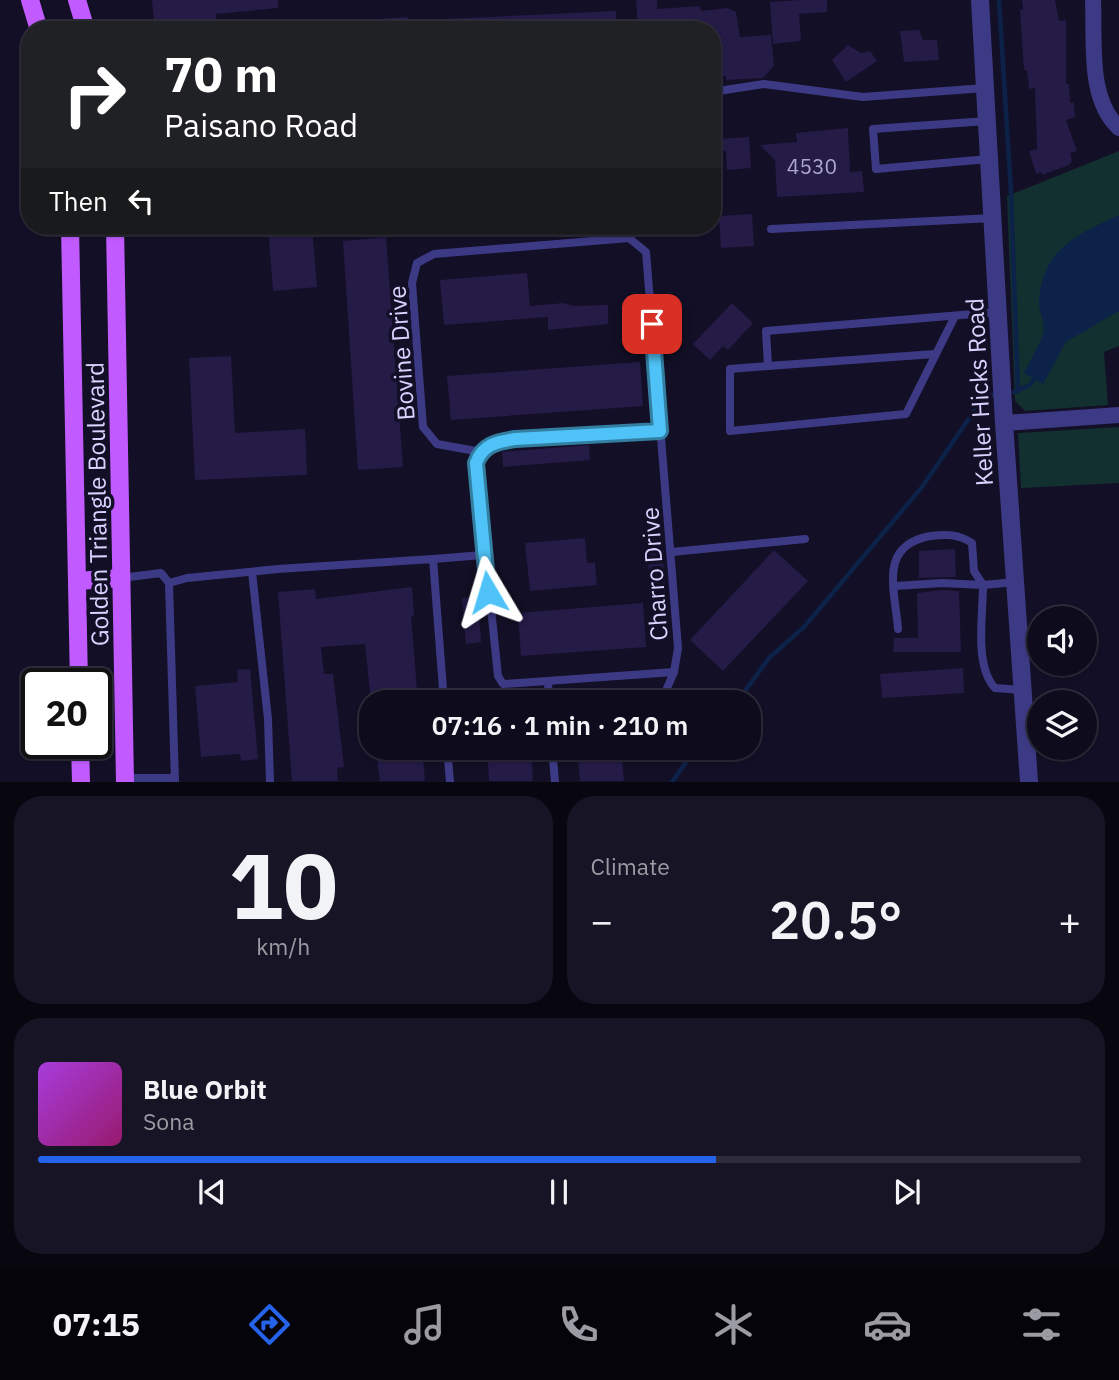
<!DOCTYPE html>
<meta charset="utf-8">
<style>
body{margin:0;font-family:"IBM Plex Sans",sans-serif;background:#171425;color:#f1f3f6;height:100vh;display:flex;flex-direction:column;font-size:26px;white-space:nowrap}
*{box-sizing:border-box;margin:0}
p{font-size:23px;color:#9b9ba3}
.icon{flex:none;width:38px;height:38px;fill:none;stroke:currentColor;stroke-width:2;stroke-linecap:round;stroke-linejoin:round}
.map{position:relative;height:782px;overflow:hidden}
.side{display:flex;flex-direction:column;gap:14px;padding:14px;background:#08060f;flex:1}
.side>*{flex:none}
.banner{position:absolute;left:21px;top:21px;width:700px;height:214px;border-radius:28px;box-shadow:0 2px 5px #0004,0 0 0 2px #2e2b3b;background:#202124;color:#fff;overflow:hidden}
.fabs{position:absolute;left:1027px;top:606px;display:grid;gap:14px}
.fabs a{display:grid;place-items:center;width:70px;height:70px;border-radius:50%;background:#0e0b1c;box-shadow:0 2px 5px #0004,0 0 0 2px #2e2b3b;font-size:35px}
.speed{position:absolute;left:21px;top:668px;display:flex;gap:14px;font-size:35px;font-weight:700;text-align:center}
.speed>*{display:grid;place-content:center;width:91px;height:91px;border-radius:50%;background:#0e0b1c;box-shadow:0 2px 5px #0004,0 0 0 2px #2e2b3b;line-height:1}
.speed .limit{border:4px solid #111;border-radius:10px;background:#fff;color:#111}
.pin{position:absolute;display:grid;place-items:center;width:60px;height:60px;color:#fff;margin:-30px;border-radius:14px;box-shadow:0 4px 10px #0006}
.me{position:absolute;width:77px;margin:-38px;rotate:353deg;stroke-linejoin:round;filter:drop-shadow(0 0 5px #0008)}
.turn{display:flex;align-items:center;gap:24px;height:147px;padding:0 28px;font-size:32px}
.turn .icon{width:91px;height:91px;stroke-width:2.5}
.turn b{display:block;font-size:49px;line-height:60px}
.then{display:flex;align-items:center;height:66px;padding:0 28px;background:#0003;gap:14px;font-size:26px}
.big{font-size:52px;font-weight:600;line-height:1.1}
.side .widget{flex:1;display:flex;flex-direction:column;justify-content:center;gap:10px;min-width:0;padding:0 24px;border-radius:28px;background:#171425}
.side .dial{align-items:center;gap:0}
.dial b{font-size:91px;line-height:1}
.song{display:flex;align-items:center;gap:21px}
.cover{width:84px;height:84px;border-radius:10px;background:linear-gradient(135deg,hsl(280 70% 55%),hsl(320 70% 35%))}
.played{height:7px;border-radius:4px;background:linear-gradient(90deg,#2563eb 65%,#2e2b3b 65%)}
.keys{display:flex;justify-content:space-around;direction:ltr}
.heat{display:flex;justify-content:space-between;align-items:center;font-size:38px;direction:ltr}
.side .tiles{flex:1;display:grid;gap:14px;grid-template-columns:1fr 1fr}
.widget:last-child{grid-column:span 2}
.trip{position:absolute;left:359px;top:690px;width:402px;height:70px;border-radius:28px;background:#0e0b1c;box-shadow:0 2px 5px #0004,0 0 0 2px #2e2b3b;font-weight:600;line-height:70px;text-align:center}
.dock{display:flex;height:112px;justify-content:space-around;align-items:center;background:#06040b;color:#9b9ba3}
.dock .icon{width:49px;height:49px}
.dock .selected{color:#2563eb}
.dock b{font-size:32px;color:#f1f3f6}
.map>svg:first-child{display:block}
.green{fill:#12302f}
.water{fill:#0c2248}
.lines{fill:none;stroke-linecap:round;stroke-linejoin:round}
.stream{stroke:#0c2248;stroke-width:4.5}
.building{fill:#241b47}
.service{stroke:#3d3a85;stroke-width:8}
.minor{stroke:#3d3a85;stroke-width:16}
.tertiary{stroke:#3d3a85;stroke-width:18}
.primary{stroke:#c25bff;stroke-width:18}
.route-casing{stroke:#337fa1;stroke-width:18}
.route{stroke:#4fc3f7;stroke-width:12}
.labels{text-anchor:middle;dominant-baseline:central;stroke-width:7;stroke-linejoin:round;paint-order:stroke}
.number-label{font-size:21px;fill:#aca6d1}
.street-label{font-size:24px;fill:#d9d4ff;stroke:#130f26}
</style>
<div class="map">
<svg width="1119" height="782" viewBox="0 0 1119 782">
<rect width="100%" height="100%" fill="#130f26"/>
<g class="green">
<path d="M1119,151V346L1104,352L1108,405L1025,411L1015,401L1007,196Z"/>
<path d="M1119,427V483L1021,488L1018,433Z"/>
</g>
<path class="water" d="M1119,215V311L1066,342L1043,384L1024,373C1030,361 1038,347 1043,334C1046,324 1039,312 1039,302C1042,249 1076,235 1119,215Z"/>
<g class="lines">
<g class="stream">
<path d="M999,0L1011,192L1018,391"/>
<path d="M1014,392L1030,385L1036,376"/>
<path d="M737,702L769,658L804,627L922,487L983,398L996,394"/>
<path d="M672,782L697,747"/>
</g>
</g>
<g class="building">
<path d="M152,0H278V8L216,14L217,30H155Z"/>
<path d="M636,0H657V9L700,6L701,11L727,8L736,12L740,37L771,35L774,66L763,78L726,80V76L716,77V72H712V27L638,30Z"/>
<path d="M800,0H827V12L799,14L801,41L773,44L770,2Z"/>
<path d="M1022,0H1055L1059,21L1066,20V84H1069L1070,103L1074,102L1075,117L1066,120L1077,151L1070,153L1072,161L1069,165L1042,175L1041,172L1036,174L1029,151L1037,149L1035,88L1029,89L1027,70H1024L1020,10L1023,9Z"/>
<path d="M616,11V30H422L421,20Z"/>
<path d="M408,17L409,30H348V21Z"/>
<path d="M919,30L923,40H937L939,60L904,62L900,31Z"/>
<path d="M848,45L861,53L870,51L877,61L846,82L832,60Z"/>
<path d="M848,128L850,172L862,171L864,192L777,197L775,160L760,145L797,142L796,133Z"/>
<path d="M749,137L751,168L727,170L726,151H719L718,139Z"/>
<path d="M752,214L754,246L721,248L719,216Z"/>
<path d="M268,226H312L317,287L273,291Z"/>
<path d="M386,237L403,467L358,470L343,241Z"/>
<path d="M527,273L530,306L564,303L574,306L608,305V324L548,330V317L444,325L440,280Z"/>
<path d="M732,303L753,323L728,350L723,346L710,360L693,344Z"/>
<path d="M231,356L235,433L305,429L307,475L195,480L189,358Z"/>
<path d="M640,362L643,406L451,420L447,376Z"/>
<path d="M589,445L590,460L503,467L502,452Z"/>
<path d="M661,536L666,597L651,598L646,537Z"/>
<path d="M585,538L587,563H595L597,585L530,591L525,543Z"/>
<path d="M955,549L956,577L919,578V551Z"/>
<path d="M774,550L808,581L723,671L690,640Z"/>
<path d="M412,587L414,616H411L418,702H371L365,644L321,647L324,674H333L344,767L337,768L338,781H292L278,592L315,589L316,599Z"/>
<path d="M942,590L959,591L961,652H893L894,638H918L917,593Z"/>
<path d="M478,597L481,642L466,644L462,598Z"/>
<path d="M643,603L646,647L521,656L518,613Z"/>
<path d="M963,668L964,693L882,698L880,674Z"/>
<path d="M250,669L258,759L241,761L240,754L201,757L195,686L238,682L237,670Z"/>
<path d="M375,747H422L425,781H380Z"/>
<path d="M487,747H531L533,781H489Z"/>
<path d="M577,747H621L624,781H580Z"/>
</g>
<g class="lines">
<g class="service">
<path d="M712,92L764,84L863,97L985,88"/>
<path d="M987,121L873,129L876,169L988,159"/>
<path d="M771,229L993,218"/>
<path d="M629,238L646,252L678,648L674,672L503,684L498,676L476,463L481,452L437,444L423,427L412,283L417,263L434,254Z"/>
<path d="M955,316L906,414L730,431V369L768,366L766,331L998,312"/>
<path d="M768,366L935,354"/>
<path d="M481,452L493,443L515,439L660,431"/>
<path d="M672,552L805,539"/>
<path d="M433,559L483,555"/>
<path d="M252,572L268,719L270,782"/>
<path d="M121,578L161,573L169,583L175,782"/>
<path d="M169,583L187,578L278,569L433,559L444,702"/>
<path d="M895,586L942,583L983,585C983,616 974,665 995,688L1022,690"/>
<path d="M898,629C895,589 878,546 930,536C947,534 958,534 972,543L974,571L983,585L1016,582"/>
<path d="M548,682L549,702"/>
<path d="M661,702L674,672"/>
<path d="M447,747L450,782"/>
<path d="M552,747L555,782"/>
<path d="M125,778H175"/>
</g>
<g class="minor">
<path d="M1093,0C1095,40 1087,99 1119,128"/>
<path d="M1004,423L1119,415"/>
</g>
<path class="tertiary" d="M980,0L1004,423L1029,782"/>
<g class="primary">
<path d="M30,0L39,30"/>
<path d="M77,0L86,30"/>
<path d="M70,226L79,684"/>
<path d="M115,226L125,782"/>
<path d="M78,581L121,578"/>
<path d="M80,744L81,782"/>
</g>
</g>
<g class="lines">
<g class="route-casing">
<path id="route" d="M488,592L476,463C483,444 497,442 515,439L660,431L652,324"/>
</g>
<use href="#route" class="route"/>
</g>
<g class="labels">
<g class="number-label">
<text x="812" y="166">4530</text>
</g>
<g class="street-label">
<text transform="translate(401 353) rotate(-94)">Bovine Drive</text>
<text transform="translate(979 392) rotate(-93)">Keller Hicks Road</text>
<text transform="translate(97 504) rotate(-91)">Golden Triangle Boulevard</text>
<text transform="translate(654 574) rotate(-94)">Charro Drive</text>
</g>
</g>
</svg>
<div class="fabs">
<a><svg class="icon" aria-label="sound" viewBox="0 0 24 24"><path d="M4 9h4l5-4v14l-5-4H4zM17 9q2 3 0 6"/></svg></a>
<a><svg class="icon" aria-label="layers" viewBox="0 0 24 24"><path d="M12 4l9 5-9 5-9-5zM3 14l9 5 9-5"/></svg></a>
</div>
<div class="speed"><div class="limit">20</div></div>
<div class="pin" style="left:652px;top:324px;background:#d93025"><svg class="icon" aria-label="arrive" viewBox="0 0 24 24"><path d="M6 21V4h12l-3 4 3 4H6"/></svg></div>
<svg class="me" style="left:488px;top:592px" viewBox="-20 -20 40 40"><path d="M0-17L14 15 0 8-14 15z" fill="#4fc3f7" stroke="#fff" stroke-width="4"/></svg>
<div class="trip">07:16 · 1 min · 210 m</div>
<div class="banner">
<div class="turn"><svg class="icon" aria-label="right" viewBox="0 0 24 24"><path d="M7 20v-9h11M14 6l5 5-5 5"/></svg><div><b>70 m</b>Paisano Road</div></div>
<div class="then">Then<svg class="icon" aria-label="left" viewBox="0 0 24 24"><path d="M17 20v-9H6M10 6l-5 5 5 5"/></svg></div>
</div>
</div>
<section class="side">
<div class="tiles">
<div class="widget dial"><b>10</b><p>km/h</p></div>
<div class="widget"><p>Climate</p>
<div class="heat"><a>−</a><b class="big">20.5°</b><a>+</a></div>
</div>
<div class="widget">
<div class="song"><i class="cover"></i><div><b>Blue Orbit</b><p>Sona</p></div></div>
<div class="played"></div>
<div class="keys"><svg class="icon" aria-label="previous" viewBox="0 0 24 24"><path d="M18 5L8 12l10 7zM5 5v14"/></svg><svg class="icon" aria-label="pause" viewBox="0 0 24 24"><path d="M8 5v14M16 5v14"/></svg><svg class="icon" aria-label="next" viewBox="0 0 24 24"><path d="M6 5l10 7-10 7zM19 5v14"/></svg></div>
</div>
</div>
</section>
<nav class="dock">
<b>07:15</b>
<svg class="icon selected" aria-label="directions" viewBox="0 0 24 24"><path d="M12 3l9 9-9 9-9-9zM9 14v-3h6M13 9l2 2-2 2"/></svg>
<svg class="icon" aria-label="music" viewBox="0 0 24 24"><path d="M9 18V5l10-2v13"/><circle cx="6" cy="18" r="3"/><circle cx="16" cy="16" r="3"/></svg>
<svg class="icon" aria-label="phone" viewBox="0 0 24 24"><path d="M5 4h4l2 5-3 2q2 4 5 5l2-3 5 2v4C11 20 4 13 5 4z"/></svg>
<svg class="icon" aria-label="climate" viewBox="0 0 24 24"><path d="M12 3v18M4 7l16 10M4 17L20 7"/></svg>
<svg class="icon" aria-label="car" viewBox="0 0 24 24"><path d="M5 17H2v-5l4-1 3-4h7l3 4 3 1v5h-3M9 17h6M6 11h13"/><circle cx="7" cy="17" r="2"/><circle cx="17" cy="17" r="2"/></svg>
<svg class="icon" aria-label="filters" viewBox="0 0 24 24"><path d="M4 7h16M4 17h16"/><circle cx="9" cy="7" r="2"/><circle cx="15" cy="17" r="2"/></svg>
</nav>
